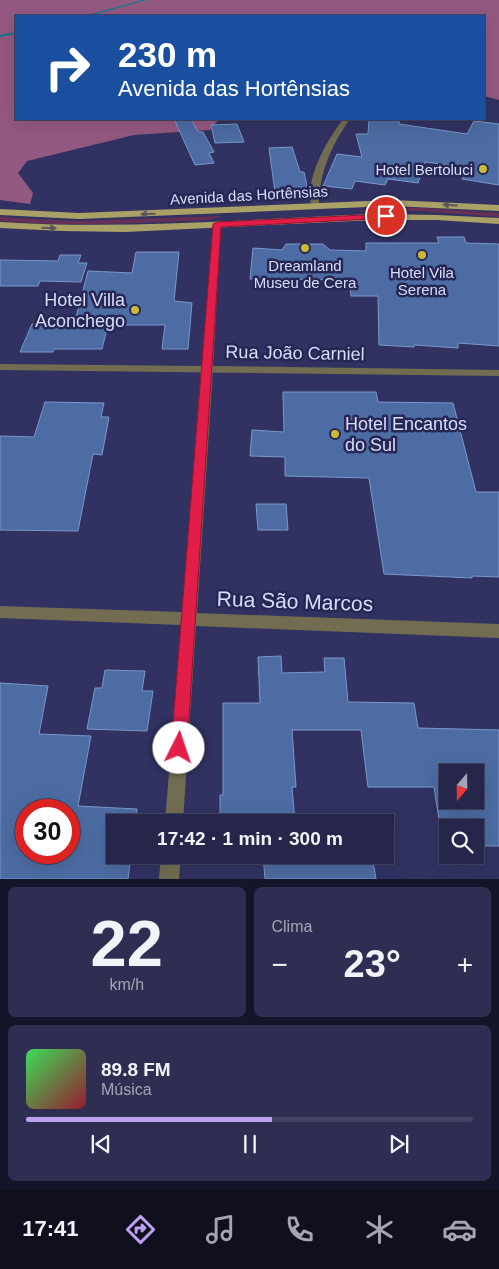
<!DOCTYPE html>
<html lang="pt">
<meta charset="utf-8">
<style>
body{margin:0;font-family:Arial,sans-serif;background:#2d2e51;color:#f1f3f6;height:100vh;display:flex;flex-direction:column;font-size:19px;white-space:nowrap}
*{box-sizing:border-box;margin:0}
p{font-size:16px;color:#a3a5b5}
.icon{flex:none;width:28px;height:28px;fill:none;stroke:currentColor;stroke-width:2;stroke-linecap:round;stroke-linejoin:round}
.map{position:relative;height:879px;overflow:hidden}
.panel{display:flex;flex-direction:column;gap:8px;padding:8px;background:#141529;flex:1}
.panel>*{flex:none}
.banner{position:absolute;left:15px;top:15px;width:470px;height:105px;border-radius:0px;box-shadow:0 5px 20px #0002,0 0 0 1px #424362;background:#1a4fa0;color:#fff;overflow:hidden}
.needle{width:32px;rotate:200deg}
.fabs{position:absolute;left:439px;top:764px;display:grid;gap:10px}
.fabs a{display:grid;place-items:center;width:45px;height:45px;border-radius:0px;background:#25264a;box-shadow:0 5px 20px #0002,0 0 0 1px #424362;font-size:25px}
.speed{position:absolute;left:15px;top:799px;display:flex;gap:10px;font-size:25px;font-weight:700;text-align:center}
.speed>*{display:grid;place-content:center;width:65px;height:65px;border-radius:50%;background:#25264a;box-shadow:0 5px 20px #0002,0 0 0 1px #424362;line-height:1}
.speed .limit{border:8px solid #d22;background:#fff;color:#111}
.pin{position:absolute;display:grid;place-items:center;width:42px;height:42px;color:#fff;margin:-21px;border:2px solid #fff;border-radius:50%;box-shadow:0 1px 5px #0007}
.me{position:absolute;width:55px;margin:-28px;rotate:4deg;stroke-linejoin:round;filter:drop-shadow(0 0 4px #0008)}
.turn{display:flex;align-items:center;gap:18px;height:105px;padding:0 20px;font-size:22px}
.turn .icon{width:65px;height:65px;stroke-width:2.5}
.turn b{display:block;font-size:35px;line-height:42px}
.big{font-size:38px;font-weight:700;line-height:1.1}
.panel .tile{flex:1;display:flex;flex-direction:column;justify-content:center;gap:8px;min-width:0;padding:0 18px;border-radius:8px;background:#2d2e51}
.panel .dial{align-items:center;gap:0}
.dial b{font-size:65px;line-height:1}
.song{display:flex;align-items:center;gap:15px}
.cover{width:60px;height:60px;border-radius:8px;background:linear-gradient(135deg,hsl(130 70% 55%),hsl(350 70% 35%))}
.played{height:5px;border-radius:2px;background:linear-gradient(90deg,#bca0f2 55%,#424362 55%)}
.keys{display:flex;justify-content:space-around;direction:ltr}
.heat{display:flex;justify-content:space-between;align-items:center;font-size:28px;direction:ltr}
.panel .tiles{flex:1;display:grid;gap:8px;grid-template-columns:1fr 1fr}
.tile:last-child{grid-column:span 2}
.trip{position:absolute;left:106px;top:814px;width:288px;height:50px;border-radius:0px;background:#25264a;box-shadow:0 5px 20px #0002,0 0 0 1px #424362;font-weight:700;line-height:50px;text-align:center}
.tabs{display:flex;height:80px;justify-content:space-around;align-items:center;background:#0f0f1e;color:#a3a5b5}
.tabs .icon{width:35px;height:35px}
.tabs .current{color:#bca0f2}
.tabs b{font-size:22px;color:#f1f3f6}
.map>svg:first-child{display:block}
.green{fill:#663056}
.forest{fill:#945981}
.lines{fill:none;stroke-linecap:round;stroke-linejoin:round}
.stream{fill:#117993;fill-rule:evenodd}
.building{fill:#4c6ca3;stroke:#7a99cb;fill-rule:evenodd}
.minor{fill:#726d51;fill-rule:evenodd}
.tertiary{fill:#726d51;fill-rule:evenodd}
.primary{fill:#aaa166;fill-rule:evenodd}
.oneway{fill:#5b585c}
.route{fill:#e11d48;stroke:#92132f}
.poi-dot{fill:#cdb938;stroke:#272756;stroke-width:2}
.labels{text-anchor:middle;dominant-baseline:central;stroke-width:5;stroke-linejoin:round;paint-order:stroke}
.far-poi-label{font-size:15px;fill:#d9ddfb;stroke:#272756}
.far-street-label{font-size:15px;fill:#d9ddfb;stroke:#272756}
.poi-label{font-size:18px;fill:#d9ddfb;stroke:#272756;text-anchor:end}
.street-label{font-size:18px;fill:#d9ddfb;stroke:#272756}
.near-street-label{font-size:21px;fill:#d9ddfb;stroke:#272756}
</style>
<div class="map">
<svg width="499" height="879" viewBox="0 0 499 879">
<rect width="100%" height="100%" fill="#313262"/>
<g class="green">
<path d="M384,208H423L499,213V217L419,211H355Z"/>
<path d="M222,216L209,220C139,223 70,227 0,221V217L77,221Z"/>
</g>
<path class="forest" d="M0,0H499V100L484,96V16H16V119H219L210,130L134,135L27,161L18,173L33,193L30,204L0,200Z"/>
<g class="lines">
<g class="stream">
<path d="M143,0H147L89,16H84Z"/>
<path d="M16,32V34L0,37V35Z"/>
</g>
</g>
<g class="building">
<path d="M174,119H191L198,132H203L214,152L209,153L214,163L195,165Z"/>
<path d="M369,119H399V124L467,134L474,121L499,124V185L462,179L467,167L425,162L418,183L388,179L385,185L355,181L352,189L323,186L337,154L362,157L356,134H368Z"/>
<path d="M237,124L244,142L215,143L211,125Z"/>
<path d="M292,147L300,172H304L308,191L275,192L269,148Z"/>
<path d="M437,237H464L466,243L499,244V346L458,343V348L414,345V347L379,345L378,296H351L349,280L250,279L253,248L282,250L286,244H323L330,250L366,251V243H439Z"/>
<path d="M136,252H179L174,301L192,303L188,349H162L165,325H108L102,349H54L53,352H20L32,324L74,325L88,271L132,273Z"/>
<path d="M60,255H81L78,263H87L81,282L40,281L38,286H0V260L58,261Z"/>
<path d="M283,392H376L378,402L453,403L476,492H499V577L472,576V578L384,574L369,478L285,476V457L250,456L252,430L284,432Z"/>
<path d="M45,402L104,403L101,417H109L102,455L93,454L78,531L0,530V436L34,437Z"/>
<path d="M256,504H286L288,530H258Z"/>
<path d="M281,656L282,673L325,672L324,658H344L348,702L414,703L418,728L499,730V846H475V828H448V845H443L434,787H368L361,730H292L296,787H292L295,822H220V795H223V703H260L258,657ZM448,772H475V800H448Z"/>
<path d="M105,670L145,671L142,691H153L147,731L87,729L95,688H102Z"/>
<path d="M0,683L48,686L39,734L91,736L78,806L137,809L136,822H115V855H131L128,879H0ZM26,810H69V852H26Z"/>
<path d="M263,855H372L376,879H265Z"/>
</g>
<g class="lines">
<g class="minor">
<path d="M343,119H350C331,146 319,173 319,206L312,208C303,181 327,140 343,119Z"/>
<path d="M207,366L213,369L197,613L499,624V638L196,626L183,822H165L181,625L0,618V606L182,612L201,369Z"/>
<path d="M161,855H181L179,879H159Z"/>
</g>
<path class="tertiary" d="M217,221L221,224L213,366L499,370V376L0,370V364L202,366L213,224Z"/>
<g class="primary">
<path d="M392,200L499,205V211L392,206L79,219L0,215V209L79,213Z"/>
<path d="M374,214L437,215L499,218V224L437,220H374L125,232L62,231L0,228V222C125,230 249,219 374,214Z"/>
</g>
</g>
<defs><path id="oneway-solid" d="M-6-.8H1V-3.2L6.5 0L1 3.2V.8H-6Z" transform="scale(1.25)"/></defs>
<g class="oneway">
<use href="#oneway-solid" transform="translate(450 205) rotate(-176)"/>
<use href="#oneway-solid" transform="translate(148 214) rotate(178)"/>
<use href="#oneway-solid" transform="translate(49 228) rotate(2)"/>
</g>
<path class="route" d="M386,214L389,215V218L221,227L187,748L185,754L179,756L173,754L171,748L213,224L217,222Z"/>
<g class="poi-dot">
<circle cx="483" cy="169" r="5"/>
<circle cx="305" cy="248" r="5"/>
<circle cx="422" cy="255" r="5"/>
<circle cx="135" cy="310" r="5"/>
<circle cx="335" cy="434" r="5"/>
</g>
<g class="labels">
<g class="far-poi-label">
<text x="473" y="169" text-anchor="end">Hotel Bertoluci</text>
<text x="305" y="265">Dreamland<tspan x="305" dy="17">Museu de Cera</tspan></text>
<text x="422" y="272">Hotel Vila<tspan x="422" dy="17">Serena</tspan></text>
</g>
<g class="far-street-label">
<text transform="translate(249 195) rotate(-3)">Avenida das Hortênsias</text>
</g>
<g class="poi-label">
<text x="125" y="300">Hotel Villa<tspan x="125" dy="21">Aconchego</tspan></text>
<text x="345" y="424" text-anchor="start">Hotel Encantos<tspan x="345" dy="21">do Sul</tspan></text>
</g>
<g class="street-label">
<text transform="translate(295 353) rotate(1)">Rua João Carniel</text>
</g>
<g class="near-street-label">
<text transform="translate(295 601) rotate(2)">Rua São Marcos</text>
</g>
</g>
</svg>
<div class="fabs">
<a><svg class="needle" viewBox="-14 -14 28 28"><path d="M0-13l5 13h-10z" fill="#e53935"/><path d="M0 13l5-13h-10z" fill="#a3a5b5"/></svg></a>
<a><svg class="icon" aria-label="search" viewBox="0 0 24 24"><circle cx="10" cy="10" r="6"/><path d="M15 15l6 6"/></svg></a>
</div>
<div class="speed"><div class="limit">30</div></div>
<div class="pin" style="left:386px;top:216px;background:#d93025"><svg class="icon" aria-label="arrive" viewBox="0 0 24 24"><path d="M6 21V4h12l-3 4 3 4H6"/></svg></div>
<svg class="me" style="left:179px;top:748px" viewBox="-20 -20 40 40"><circle r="19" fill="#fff"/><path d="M0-13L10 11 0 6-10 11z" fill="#e11d48"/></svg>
<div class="trip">17:42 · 1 min · 300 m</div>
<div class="banner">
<div class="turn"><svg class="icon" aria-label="right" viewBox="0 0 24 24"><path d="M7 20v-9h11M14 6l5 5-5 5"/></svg><div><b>230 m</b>Avenida das Hortênsias</div></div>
</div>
</div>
<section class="panel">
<div class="tiles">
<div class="tile dial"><b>22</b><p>km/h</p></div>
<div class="tile"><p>Clima</p>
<div class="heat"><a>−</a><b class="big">23°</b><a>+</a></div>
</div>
<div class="tile">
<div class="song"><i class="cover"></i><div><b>89.8 FM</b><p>Música</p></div></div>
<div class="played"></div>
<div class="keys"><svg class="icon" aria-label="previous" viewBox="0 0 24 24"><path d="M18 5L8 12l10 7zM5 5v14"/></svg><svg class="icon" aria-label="pause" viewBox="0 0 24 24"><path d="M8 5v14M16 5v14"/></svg><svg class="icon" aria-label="next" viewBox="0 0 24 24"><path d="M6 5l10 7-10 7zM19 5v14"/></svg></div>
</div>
</div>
</section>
<nav class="tabs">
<b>17:41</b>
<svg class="icon current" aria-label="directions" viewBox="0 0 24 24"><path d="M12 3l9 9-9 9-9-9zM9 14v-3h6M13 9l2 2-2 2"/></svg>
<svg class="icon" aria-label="music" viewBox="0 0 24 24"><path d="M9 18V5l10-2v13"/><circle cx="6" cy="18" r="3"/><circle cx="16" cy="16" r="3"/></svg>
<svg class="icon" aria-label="phone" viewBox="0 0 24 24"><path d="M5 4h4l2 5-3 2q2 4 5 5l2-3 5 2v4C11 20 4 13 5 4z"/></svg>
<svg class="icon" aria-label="climate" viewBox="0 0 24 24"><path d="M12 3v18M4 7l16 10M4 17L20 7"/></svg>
<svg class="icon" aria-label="car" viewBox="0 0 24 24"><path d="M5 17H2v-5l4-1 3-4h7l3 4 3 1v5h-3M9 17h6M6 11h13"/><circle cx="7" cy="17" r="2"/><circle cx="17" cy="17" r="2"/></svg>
</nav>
